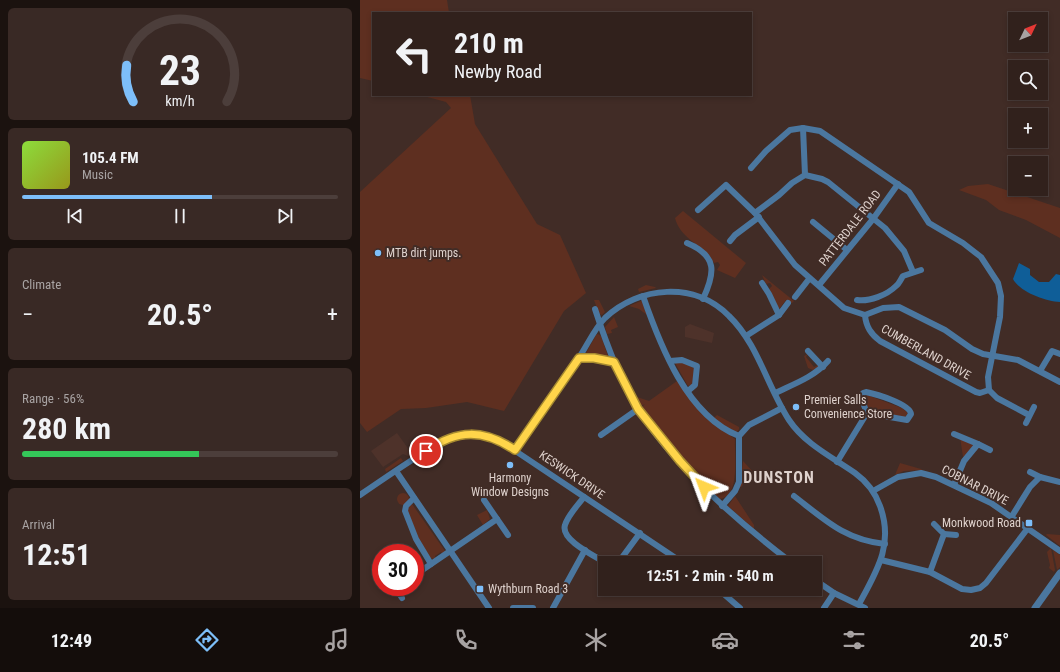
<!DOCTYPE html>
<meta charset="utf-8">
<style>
body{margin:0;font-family:"Roboto Condensed",sans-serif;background:#392925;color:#f1f3f6;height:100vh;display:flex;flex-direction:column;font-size:15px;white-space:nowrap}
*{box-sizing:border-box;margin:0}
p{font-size:13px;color:#a8a3a3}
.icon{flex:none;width:22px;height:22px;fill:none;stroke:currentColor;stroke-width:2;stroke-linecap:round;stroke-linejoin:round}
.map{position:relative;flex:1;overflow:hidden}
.drawer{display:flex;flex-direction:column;gap:8px;padding:8px;background:#1b120f;width:360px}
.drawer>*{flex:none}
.guide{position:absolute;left:12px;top:12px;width:380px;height:84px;border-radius:0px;box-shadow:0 2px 6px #0003,0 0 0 1px #4c3e3b;background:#31211c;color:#f1f3f6;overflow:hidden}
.needle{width:26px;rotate:47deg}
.buttons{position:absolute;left:648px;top:12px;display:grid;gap:8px}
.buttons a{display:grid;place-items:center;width:40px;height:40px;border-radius:0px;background:#31211c;box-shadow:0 2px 6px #0003,0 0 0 1px #4c3e3b;font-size:20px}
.speed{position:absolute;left:12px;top:544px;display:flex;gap:8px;font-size:20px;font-weight:700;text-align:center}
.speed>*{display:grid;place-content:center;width:52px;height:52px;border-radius:50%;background:#31211c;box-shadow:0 2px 6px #0003,0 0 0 1px #4c3e3b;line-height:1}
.speed .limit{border:6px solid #d22;background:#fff;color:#111}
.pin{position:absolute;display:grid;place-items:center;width:34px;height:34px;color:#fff;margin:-17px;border:2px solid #fff;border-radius:50%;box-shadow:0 1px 4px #0007}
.me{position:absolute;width:44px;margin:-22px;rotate:316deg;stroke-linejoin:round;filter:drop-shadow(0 0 3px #0008)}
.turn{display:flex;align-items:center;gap:14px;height:84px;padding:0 16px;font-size:18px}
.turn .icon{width:52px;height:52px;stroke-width:2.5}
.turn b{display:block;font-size:28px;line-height:34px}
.big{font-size:30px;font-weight:700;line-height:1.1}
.drawer .tile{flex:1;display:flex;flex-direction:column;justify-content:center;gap:6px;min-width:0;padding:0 14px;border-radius:6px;background:#392925}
.drawer .dial{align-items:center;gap:0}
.dial svg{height:104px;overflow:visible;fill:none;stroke:#4c3e3b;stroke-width:7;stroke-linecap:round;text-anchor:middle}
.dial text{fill:#f1f3f6;stroke:none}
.song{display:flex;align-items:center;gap:12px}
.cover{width:48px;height:48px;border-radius:6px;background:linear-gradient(135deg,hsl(90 70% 55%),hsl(60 70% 35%))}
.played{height:4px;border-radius:2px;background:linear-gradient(90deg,#7dbef9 60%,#4c3e3b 60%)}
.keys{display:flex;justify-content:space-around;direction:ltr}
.heat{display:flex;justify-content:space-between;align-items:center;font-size:22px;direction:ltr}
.charge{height:6px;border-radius:3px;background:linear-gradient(90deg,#34c759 56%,#4c3e3b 0)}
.trip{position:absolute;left:238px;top:556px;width:224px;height:40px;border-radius:0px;background:#31211c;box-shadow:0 2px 6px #0003,0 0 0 1px #4c3e3b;font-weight:700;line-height:40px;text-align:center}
.tab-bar{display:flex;height:64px;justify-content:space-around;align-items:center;background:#140d0b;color:#a8a3a3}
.tab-bar .icon{width:28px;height:28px}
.tab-bar .current{color:#7dbef9}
.tab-bar b{font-size:18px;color:#f1f3f6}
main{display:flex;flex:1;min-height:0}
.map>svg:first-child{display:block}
.built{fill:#4e322a}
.green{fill:#5e2f20}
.water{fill:#0f5e98}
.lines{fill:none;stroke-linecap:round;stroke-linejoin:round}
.minor{stroke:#4b779f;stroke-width:6}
.tertiary{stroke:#4b779f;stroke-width:7}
.route-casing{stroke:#a68a30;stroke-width:10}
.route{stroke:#ffd54a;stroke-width:7}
.poi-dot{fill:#7dbef9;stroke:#412c26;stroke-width:1.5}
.labels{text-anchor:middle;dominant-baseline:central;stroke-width:4;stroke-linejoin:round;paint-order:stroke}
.street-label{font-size:12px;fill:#dfd2cd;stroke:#412c26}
.poi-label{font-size:12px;fill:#dfd2cd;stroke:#412c26;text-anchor:start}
.district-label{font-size:16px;font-weight:bold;letter-spacing:1px;fill:#dfd2cd;stroke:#412c26}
</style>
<main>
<section class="drawer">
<div class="tile dial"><svg viewBox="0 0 100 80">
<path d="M14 69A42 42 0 1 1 86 69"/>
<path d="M14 69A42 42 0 0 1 9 41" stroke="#7dbef9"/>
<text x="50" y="56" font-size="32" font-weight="700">23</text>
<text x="50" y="72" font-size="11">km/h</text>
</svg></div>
<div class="tile">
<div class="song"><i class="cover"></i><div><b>105.4 FM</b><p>Music</p></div></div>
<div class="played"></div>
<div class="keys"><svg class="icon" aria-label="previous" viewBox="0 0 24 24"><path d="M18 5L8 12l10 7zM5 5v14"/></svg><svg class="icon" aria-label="pause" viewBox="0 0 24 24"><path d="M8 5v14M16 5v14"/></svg><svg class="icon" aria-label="next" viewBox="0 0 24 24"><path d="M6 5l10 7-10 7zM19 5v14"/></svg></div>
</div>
<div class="tile"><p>Climate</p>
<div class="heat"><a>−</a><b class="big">20.5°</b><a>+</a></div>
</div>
<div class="tile"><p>Range · 56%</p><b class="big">280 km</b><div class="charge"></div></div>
<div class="tile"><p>Arrival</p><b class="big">12:51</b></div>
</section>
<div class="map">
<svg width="700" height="608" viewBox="0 0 700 608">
<rect width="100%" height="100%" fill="#412c26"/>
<g class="built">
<path d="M330,324L354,333L352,343L325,337V327Z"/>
<path d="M37,433L52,454L48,456L43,454L23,467L11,451Z"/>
</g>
<g class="green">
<path d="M0,0H87L89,13H13V81L0,78Z"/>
<path d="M60,95H110L115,124L177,224L200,235L226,293L204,311L144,411L107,402L66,408L41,409L7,432L0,423V192L91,108L86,102Z"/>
<path d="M628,184L700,208V238L666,220L639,210L626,200L599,190L608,186Z"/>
<path d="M323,211L386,263L375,278L357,270L360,265L358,262L354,263C344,245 320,239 315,218Z"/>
<path d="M402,275L434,301L432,303L426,300L419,309L409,289L412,286L410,283L406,284Z"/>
<path d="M286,285L295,287L296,288L279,292L278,289Z"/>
<path d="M234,300H239L245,312L242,315L239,314Z"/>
<path d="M281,301H282L287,315L279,309L269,306Z"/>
<path d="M254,317L258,327L251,330L252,333L247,334L245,327Z"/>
<path d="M238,334L241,336L248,356L245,358L227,355L226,353L236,335Z"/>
<path d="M448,354L446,357L454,367L458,365V367L453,370L448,368L444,356Z"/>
<path d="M315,363H325L334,368L333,382L331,385L328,386Z"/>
<path d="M317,381L347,419L375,439C374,454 381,496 360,499L357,497L311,446L281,408L285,404L281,406L277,397L289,401Z"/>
<path d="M507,395L542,408L548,413L545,417H539L519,410L516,412C507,410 506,405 504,397Z"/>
<path d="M357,415L379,427V429L377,432L364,426L354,418Z"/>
<path d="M600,437L614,446L603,457Z"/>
<path d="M41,458L43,461L26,472L25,469Z"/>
<path d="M383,461L394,473L381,487H380Z"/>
<path d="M540,463L561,469L562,470L544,471L535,475Z"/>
<circle cx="43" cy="499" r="6"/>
<path d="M375,496L394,525V529L368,506Z"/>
<path d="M52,504L85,551L84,553L82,554L81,552L75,556V559L70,558L58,538L47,509Z"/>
<path d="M127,510L130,519L123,525L117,515Z"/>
<path d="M687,534L700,535V546L686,535Z"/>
<path d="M691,548L695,570L694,572L689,568L690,565L687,552Z"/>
<path d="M693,550L700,555V567L697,570Z"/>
</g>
<path class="water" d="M659,263L670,269V275L679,282H689L696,274L700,275V302C685,301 660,292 653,279Z"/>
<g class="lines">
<g class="minor">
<path d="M443,128L445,175"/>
<path d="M391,168L406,151L430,130L443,128L460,131L549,192L569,223L603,243L621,257L638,283L641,296L640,317L628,377L629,390L637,398L669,415"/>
<path d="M338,210L366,185L395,213L435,265L484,308L505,315L523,308L539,307L585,330L612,349L623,354L658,360L700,382"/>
<path d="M395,213L419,195L432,183L445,175L462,179L468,182L525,228L544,251L553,272"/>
<path d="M453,222L487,250"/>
<path d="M370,241L375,235L399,217"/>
<path d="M327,243C358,256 355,273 343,299"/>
<path d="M402,283L409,294L419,315"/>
<path d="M459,285L513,219L538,184"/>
<path d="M283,296C300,345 327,416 379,436"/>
<path d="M435,297L449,279"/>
<path d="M497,300C509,302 527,295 536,286C539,284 541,279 543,276L561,270"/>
<path d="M235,309C246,343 259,379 278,409C315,467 377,521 432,563"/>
<path d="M505,315C506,327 511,334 520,341L616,392L620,393L629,390"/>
<path d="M386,336L419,315L428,303"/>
<path d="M448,351L463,367"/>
<path d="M219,358H234L254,362"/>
<path d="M310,361L322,360L337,366L335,385L328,391"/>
<path d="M680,371L692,351L700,354"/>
<path d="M415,393C434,384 454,377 468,361"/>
<path d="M666,423L674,407"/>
<path d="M594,434L618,444"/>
<path d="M241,435L278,409"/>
<path d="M155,451C176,420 198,390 218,359C227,346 234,329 245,318C279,286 335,281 369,316C398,344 407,386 429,420C445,444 472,457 495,473C506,481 515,492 520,506C534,544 517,571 499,604"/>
<path d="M477,462L507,413L547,420L551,414C550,404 516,394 506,392L503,393L501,398L507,413"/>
<path d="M36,471L129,608"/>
<path d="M670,472L680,477"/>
<path d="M594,485L604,461L618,444L630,450"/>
<path d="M513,491L538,477L561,473L576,477L631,503L700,551"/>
<path d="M0,495C16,484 32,473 49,462C82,440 106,424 145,444L323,563"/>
<path d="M434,496C465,520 485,540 525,544"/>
<path d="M224,497C218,505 208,515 205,525C200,540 235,556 246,563"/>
<path d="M54,498L46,506L45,511L56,539L71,564"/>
<path d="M362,506L375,491L379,482V436L389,425L422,408"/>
<path d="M652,516L670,487L680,477L700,482"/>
<path d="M137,519L148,535"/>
<path d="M584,534L596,535"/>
<path d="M521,560L570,572L602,589L611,590L620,588L626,583L668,528"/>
<path d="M258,563L280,533"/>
<path d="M570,572L584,534L574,524"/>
<path d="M55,575L137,519L124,500"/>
<path d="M455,580L474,593L505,608"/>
<path d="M35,587L42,598"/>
<path d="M260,589V591"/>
<path d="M358,589L380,608"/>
<path d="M153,608H173"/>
<path d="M193,608L225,550"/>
<path d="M464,608L474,593"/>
</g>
<path class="tertiary" d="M675,608L700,573"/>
</g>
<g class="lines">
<g class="route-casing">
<path id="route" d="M66,451C98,429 123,429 155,450L219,358H234L254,362L278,409L320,461L344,487"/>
</g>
<use href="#route" class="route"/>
</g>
<g class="poi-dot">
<circle cx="18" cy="253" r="4"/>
<circle cx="436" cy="407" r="4"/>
<circle cx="150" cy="465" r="4"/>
<rect x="665" y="519" width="8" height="8" rx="2"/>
<rect x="116" y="585" width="8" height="8" rx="2"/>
</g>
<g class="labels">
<g class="street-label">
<text transform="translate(490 228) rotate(-52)">PATTERDALE ROAD</text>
<text transform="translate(566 352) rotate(29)">CUMBERLAND DRIVE</text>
<text transform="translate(212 475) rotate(34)">KESWICK DRIVE</text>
<text transform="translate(615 485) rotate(27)">COBNAR DRIVE</text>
</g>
<g class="poi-label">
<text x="26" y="253">MTB dirt jumps.</text>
<text x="444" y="400">Premier Salls<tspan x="444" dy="14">Convenience Store</tspan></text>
<text x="150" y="478" text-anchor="middle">Harmony<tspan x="150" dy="14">Window Designs</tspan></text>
<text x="661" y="523" text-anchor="end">Monkwood Road</text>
<text x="128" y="589">Wythburn Road 3</text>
</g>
<g class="district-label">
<text x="419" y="477">DUNSTON</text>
</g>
</g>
</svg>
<div class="buttons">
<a><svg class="needle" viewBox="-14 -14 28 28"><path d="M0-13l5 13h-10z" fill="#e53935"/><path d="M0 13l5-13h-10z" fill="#a8a3a3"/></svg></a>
<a><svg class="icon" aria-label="search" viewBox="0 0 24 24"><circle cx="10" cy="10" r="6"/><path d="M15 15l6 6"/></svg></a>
<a>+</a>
<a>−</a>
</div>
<div class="speed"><div class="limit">30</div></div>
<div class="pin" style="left:66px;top:451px;background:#d93025"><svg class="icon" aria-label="arrive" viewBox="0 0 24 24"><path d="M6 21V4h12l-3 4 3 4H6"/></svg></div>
<svg class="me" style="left:344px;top:487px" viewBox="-20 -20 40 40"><path d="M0-17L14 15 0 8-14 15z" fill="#ffd54a" stroke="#fff" stroke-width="4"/></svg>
<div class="trip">12:51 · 2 min · 540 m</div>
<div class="guide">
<div class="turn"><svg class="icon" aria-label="left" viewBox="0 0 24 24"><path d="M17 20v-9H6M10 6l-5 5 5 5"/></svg><div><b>210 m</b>Newby Road</div></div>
</div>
</div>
</main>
<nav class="tab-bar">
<b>12:49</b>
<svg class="icon current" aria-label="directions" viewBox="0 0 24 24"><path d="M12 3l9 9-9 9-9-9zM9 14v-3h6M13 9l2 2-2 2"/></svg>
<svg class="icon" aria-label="music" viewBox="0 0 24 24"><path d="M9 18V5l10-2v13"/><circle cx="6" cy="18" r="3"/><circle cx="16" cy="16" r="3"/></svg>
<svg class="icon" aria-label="phone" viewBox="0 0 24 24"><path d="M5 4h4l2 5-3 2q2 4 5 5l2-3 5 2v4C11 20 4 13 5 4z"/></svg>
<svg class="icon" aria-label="climate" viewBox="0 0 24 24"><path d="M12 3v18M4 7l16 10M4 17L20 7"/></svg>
<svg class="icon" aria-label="car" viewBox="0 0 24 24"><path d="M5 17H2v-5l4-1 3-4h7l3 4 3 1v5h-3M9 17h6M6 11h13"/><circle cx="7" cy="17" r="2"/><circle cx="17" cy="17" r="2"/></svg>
<svg class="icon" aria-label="filters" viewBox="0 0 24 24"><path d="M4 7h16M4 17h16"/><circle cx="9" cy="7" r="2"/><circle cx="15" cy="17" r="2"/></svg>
<b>20.5°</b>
</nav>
